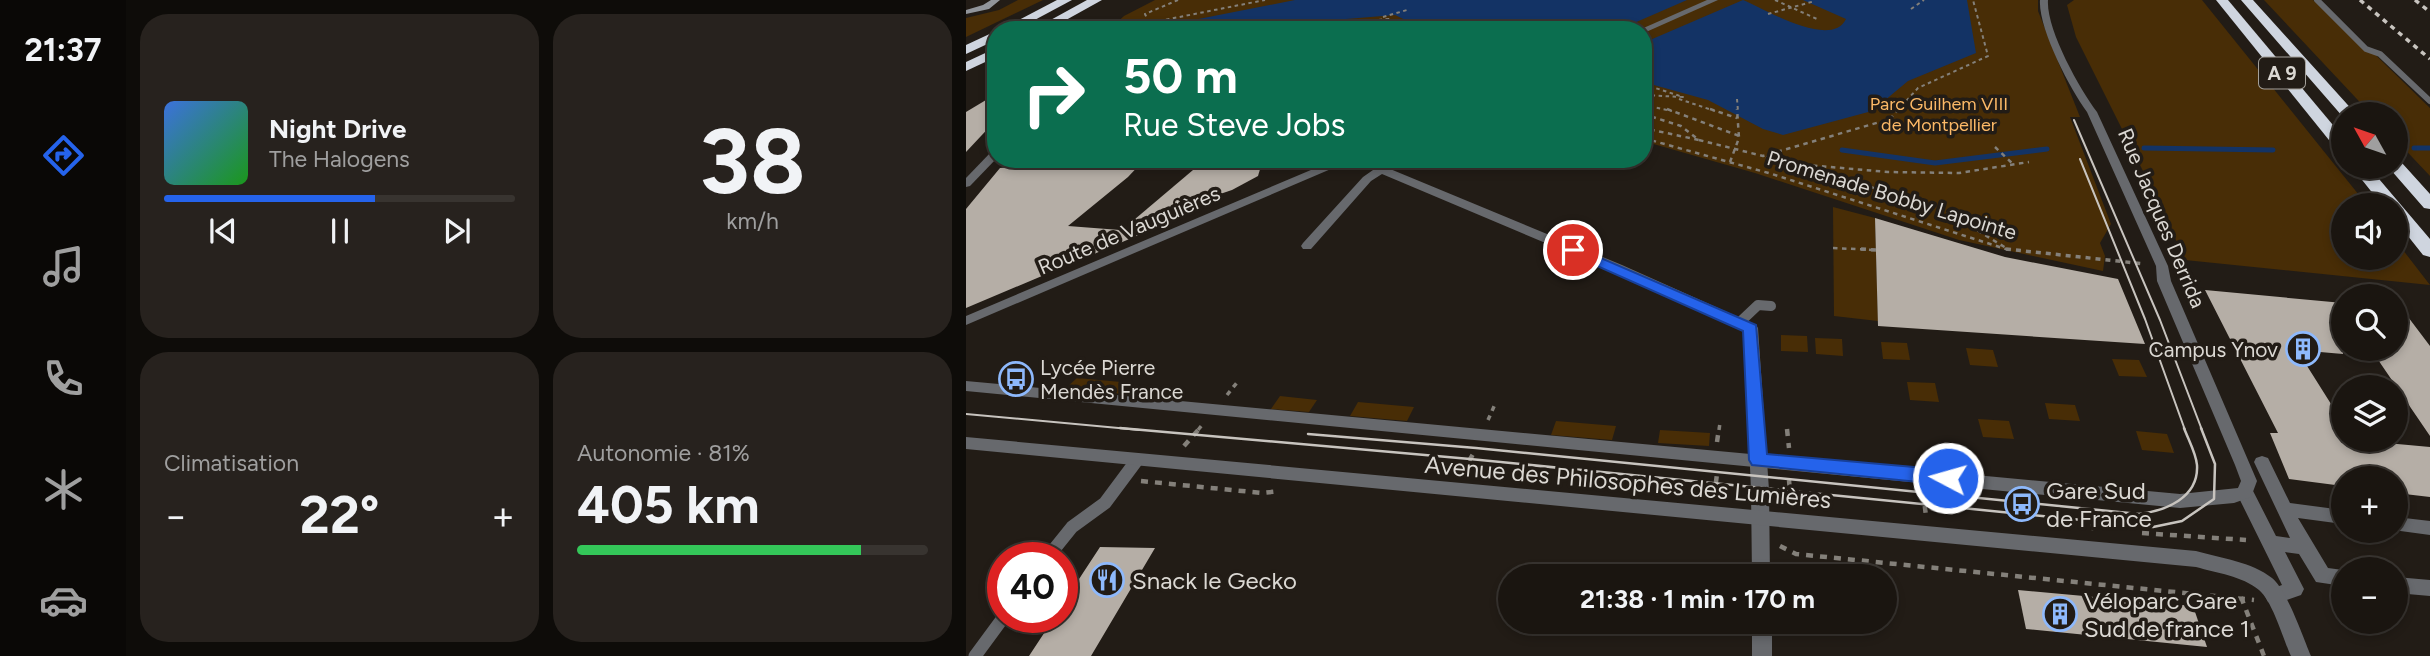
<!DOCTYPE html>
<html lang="fr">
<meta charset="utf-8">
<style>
body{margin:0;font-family:Figtree,sans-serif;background:#27221e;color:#f1f3f6;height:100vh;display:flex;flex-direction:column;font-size:26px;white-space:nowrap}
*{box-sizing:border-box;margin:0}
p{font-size:23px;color:#9f9f9f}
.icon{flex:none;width:38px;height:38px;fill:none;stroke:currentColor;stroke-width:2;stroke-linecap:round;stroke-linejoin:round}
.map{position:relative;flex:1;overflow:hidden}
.sheet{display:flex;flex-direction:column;gap:14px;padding:14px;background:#0e0c09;width:840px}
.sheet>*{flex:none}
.banner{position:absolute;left:21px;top:21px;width:665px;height:147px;border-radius:28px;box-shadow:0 4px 10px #0003,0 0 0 2px #383430;background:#0b6e4f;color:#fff;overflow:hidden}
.needle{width:46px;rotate:310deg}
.buttons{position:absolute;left:1365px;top:102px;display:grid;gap:14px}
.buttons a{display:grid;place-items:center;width:77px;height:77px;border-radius:50%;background:#1a1510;box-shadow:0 4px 10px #0003,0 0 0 2px #383430;font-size:35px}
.speed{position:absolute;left:21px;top:542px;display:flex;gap:14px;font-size:35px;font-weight:700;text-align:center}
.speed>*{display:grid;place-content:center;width:91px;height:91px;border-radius:50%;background:#1a1510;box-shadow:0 4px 10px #0003,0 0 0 2px #383430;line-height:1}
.speed .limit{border:10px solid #d22;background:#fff;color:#111}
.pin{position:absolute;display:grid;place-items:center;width:60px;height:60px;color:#fff;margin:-30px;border:4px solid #fff;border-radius:50%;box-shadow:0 2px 7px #0007}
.me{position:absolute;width:77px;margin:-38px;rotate:276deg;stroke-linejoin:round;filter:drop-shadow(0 0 5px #0008)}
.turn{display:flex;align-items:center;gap:24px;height:147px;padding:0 21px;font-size:32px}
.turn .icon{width:91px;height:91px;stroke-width:2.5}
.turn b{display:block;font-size:49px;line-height:60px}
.big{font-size:52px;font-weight:700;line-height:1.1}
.sheet .tile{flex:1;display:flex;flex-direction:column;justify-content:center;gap:10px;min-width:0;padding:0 24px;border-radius:28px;background:#27221e}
.sheet .dial{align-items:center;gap:0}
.dial b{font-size:91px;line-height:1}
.song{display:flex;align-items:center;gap:21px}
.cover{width:84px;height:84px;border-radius:10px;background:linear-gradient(135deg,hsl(220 70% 55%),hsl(120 70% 35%))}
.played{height:7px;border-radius:4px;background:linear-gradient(90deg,#2563eb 60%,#383430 60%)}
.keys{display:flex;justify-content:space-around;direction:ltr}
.heat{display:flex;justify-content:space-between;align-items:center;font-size:38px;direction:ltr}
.charge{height:10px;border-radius:5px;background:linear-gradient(90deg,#34c759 81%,#383430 0)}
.sheet .tiles{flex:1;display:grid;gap:14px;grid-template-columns:repeat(2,1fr)}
.trip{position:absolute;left:532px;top:564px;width:399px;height:70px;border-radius:35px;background:#1a1510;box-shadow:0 4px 10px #0003,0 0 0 2px #383430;font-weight:700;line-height:70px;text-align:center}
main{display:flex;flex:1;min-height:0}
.tabs{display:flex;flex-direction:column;width:126px;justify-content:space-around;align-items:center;background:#0a0806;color:#9f9f9f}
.tabs .icon{width:49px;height:49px}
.tabs .current{color:#2563eb}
.tabs b{font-size:32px;color:#f1f3f6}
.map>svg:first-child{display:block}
.green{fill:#482d06}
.water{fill:#133365}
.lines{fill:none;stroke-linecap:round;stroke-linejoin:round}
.stream{stroke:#133365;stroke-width:5}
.building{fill:#b5aea6}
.path-far3{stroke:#84807a;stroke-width:2;stroke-dasharray:3.5 3.5;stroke-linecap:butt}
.path-far2{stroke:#84807a;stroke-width:2.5;stroke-dasharray:4.5 4.5;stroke-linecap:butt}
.path-far1{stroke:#84807a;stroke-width:3.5;stroke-dasharray:5 5;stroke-linecap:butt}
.path{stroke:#84807a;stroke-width:4.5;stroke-dasharray:7 7;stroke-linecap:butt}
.service-far2{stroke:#67696d;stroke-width:6}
.service-far1{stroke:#67696d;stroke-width:10}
.service{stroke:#67696d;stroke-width:13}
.pedestrian{fill:#67696d;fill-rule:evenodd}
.minor{fill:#67696d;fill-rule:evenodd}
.tertiary{fill:#67696d;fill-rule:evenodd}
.secondary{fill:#91959b;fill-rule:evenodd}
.motorway{fill:#cfd5df;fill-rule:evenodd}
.tram-far1{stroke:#c8c4bf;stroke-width:2}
.tram{stroke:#c8c4bf;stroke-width:2.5}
.rail{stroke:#c8c4bf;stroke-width:3.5;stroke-dasharray:5 5;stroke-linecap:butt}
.route{fill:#2563eb;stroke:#184099;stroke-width:2}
.labels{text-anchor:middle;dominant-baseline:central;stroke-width:7;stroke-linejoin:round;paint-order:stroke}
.far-park-label{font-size:18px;fill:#fcb967;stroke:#221c16}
.shield{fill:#221c16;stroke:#a4a09a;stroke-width:2}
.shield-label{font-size:19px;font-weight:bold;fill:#dbd8d3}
.street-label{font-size:21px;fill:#dbd8d3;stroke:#221c16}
.poi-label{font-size:21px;fill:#dbd8d3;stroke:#221c16;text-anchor:end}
.near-street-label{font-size:24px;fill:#dbd8d3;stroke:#221c16}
.near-poi-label{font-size:24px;fill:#dbd8d3;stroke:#221c16;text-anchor:start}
</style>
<main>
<nav class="tabs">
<b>21:37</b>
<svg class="icon current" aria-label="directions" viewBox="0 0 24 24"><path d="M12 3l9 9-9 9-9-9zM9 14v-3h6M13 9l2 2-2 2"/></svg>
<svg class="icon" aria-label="music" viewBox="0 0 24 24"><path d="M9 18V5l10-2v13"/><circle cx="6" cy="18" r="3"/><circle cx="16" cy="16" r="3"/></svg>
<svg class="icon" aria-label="phone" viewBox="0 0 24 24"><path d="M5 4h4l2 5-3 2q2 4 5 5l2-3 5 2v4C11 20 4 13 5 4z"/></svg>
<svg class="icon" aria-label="climate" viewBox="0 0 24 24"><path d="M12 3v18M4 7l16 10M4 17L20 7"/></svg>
<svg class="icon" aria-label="car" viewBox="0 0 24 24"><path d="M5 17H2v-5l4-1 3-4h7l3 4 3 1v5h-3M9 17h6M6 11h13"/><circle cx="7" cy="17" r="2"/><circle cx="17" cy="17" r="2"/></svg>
</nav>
<section class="sheet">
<div class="tiles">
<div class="tile">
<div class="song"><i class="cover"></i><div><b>Night Drive</b><p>The Halogens</p></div></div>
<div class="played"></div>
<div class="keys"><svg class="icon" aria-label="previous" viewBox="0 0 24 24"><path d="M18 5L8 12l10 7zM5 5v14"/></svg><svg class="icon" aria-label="pause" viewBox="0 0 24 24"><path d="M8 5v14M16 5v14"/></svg><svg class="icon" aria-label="next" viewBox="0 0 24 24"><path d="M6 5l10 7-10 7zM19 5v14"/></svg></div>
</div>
<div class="tile dial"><b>38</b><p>km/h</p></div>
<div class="tile"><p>Climatisation</p>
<div class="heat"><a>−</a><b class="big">22°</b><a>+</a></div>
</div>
<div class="tile"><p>Autonomie · 81%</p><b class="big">405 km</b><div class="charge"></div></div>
</div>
</section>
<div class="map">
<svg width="1464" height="656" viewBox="0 0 1464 656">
<rect width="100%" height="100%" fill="#221c16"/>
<g class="green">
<path d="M52,0H77L0,37V18L33,10Z"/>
<path d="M189,0H1072V11L1114,117H1104L1145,224L1134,243L1139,256L1137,271L993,240L789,173L677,141V30H143L158,16Z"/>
<path d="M1108,0H1236L1401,205H1377V257H1430V241L1464,285L1219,260L1193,203L1110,37L1101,5Z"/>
<path d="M1298,0H1347L1388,34L1464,108V176L1430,140V114H1405Z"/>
<path d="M867,207L909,218L912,321L868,316Z"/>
<path d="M815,335L841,336L842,352L815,351Z"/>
<path d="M849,338L876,339L877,356L850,354Z"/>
<path d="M915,342L941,343L944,360L917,359Z"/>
<path d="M1000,348L1027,350L1032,367L1004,365Z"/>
<path d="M1146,359L1173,360L1181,377L1153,376Z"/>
<path d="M111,378L166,383L156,394L100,388Z"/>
<path d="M941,382L969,383L973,402L944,400Z"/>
<path d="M314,396L351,400L343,412L305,409Z"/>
<path d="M392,402L448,407L441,421L384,416Z"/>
<path d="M1079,403L1109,405L1114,421L1083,419Z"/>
<path d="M1012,419L1043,421L1048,439L1017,437Z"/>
<path d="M590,421L650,426L646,440L585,435Z"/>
<path d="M694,430L744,433L743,446L692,443Z"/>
<path d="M1170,431L1201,434L1208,453L1176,450Z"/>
</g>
<g class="water">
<path d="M329,0H721L652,30H460L429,15L245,30H198L197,26Z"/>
<path d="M777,0C797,8 865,50 880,19L837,0H1001L1010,53L942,81L906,111L817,135L797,129L742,100L677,82V43Z"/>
</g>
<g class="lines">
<g class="stream">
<path d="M1178,148L1307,150"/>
<path d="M1448,148H1464"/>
<path d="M876,150L969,163L1081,149"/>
</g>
</g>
<g class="building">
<path d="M30,94V120L0,152V112Z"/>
<path d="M155,159H179L162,177L102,226L180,232L0,308V209L34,168Z"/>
<path d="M240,159H297L292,176L266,190L162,225Z"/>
<path d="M909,218L1039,257L1152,279L1179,344L912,326Z"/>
<path d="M1239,290L1377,303V354L1331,350L1377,423V439L1464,447V497L1430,493V478H1377V486L1323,479L1304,433H1312Z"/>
<path d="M1430,301L1464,346V436L1404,348H1430Z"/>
<path d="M134,547L189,548L125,656H63L88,618H96V605Z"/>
<path d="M1052,590L1227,606L1241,647L1060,629Z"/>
</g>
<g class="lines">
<g class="path-far3">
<path d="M212,0L179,14L183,23L299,0"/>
<path d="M809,0L851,19"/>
<path d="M945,9L958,0"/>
<path d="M802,14L849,1"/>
<path d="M417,17L441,10"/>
<path d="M406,20L420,30"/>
<path d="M183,23L188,30"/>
<path d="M294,30L423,19L447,30"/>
<path d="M331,30H351"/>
<path d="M677,84L717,97L677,95"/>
<path d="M713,99L749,111"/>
<path d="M771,99L772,111"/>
<path d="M677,105L706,111"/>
<path d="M931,111L952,88L1022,56L1007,0"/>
</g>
<g class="path-far2">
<path d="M701,109L776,137"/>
<path d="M744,109L771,118"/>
<path d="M677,114L715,126L733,140L677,128"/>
<path d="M677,138L806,174L1046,251"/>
<path d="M733,140L797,156L924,119L933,109"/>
<path d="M1029,147L1048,165"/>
<path d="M800,157L887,181L985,214L1040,248"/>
<path d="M764,162L773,138L771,109"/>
<path d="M829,164L922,172L993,173L1063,162"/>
<path d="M867,248L910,250"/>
</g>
<g class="path-far1">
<path d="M895,249L910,250"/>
<path d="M1040,249L1179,264"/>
<path d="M261,395L273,380"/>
<path d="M522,420L530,402"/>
<path d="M232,430L236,425"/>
<path d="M753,430L754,423"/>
</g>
<g class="path">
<path d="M821,429L823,448"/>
<path d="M751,442L753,428"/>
<path d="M218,446L234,428"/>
<path d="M496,473L510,449"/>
<path d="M823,480L825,504"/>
<path d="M175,481L296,493L314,491"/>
<path d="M957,492L960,516"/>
<path d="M748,497L751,474"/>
<path d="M1123,510L1128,530"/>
<path d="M1176,533L1280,540"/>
<path d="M814,546L830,554L1288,600"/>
<path d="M1275,597L1298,656"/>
</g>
<path class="service-far2" d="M1351,0L1400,49L1414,54L1464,101"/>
<path class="service-far1" d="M774,322L792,305L805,306"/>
<g class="service">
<path d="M81,558L106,527L139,503L171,460"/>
<path d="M9,656L37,618"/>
</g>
<g class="pedestrian">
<path d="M1296,456L1302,458L1324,503L1377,510V524L1332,518L1362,568L1377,570V586L1350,582L1333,554L1319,552L1338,589L1335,595L1309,604L1302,602L1299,596L1302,590L1316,585L1270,492L1273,487L1279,485L1285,487L1310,536L1324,538L1288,462L1290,458Z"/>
<path d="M1430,517L1464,521V535L1427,530H1430Z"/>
<path d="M1430,577L1464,580V596L1430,593Z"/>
</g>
<g class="minor">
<path d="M741,0H752L680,32L673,30Z"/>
<path d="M30,150V159L4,186L0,187V178L26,151Z"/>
<path d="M371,159H400L656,265L790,325L792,328L803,490L804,576H786L785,490L778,330L646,271L416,174L405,181L345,249H337L335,246L337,243L397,177L407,170L386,160L0,325V316Z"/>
<rect x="786" y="621" width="20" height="35"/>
</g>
<g class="tertiary">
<path d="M1074,0H1082C1080,29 1113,88 1131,112L1202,266L1205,281L1291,481L1285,497L1268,503L1214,508L0,391V381L1214,494L1272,488L1275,481L1269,465L1191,281L1190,266L1121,112C1104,89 1072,28 1074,0Z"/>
<path d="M0,437L1230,551C1255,558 1286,562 1306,578C1321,590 1337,637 1345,656H1325C1317,639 1307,602 1293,590C1276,576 1251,573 1230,567L0,449Z"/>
</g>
<path class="secondary" d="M25,0H34L23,9L0,14V10L17,5Z"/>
<g class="motorway">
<path d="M91,0H106L50,30H34Z"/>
<path d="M121,0H136L91,25L81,22Z"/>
<path d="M1250,0H1262L1377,137V152L1371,150Z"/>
<path d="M1275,0H1287L1390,114H1377V117Z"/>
<path d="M30,31V40L0,54V45Z"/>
<path d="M30,48V57L0,71V62Z"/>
<path d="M1430,161L1436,163L1464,194V209L1458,208L1424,169L1422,166H1430Z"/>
<path d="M1385,166H1402L1464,239V257L1457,255L1430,221V205H1416Z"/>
</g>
<g class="tram-far1">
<path d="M1108,120L1194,320L1236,430"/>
<path d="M1114,159L1179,319L1219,430"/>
<path d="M0,414L174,430"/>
</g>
<g class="tram">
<path d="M154,428L504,459L1187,527L1216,521L1248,499L1249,464L1235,428"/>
<path d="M342,434L510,448L1173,514C1199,511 1233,498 1231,465C1230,453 1222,439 1218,428"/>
</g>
<g class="rail">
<path d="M1394,0L1464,59"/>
<path d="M1449,0L1464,12"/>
</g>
</g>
<path class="route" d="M607,246L790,325L801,454L982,470L988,472L991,478L988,483L982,485L786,465L783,460L777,331L602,253V247Z"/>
<defs>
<g id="building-ring" transform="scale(1.75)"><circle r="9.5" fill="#221c16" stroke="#8eb9fc" stroke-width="1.5"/><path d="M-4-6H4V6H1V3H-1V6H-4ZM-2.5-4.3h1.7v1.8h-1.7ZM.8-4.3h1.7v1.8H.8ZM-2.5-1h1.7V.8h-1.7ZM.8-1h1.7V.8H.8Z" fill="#8eb9fc"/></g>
<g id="bus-ring" transform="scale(1.75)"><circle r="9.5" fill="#221c16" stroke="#8eb9fc" stroke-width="1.5"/><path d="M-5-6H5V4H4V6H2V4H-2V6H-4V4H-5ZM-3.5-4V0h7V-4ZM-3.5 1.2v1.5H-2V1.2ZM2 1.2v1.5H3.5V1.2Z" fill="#8eb9fc"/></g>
<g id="restaurant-ring" transform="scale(1.75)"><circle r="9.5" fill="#221c16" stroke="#8eb9fc" stroke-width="1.5"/><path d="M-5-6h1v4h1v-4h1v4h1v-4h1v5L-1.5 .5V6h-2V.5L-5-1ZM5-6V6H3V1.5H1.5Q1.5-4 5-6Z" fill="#8eb9fc"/></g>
</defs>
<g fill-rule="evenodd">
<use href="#building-ring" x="1337" y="349"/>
<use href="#bus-ring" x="50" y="379"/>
<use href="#bus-ring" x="1056" y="504"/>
<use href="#restaurant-ring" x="141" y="580"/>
<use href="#building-ring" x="1094" y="614"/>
</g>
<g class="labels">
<g class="far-park-label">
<text x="973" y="104">Parc Guilhem VIII<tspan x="973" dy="21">de Montpellier</tspan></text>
</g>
<rect class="shield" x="1293" y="57.5" width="46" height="31" rx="5"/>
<g class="shield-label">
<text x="1316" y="73">A 9</text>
</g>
<g class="street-label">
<text transform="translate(926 195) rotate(17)">Promenade Bobby Lapointe</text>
<text transform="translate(1196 218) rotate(67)">Rue Jacques Derrida</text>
<text transform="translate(163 230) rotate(-23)">Route de Vauguières</text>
</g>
<g class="poi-label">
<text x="1312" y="349">Campus Ynov</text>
<text x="74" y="367" text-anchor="start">Lycée Pierre<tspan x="74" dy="24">Mendès France</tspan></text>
</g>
<g class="near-street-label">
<text transform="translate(662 482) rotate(5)">Avenue des Philosophes des Lumières</text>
</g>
<g class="near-poi-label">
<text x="1080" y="490">Gare Sud<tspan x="1080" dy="28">de France</tspan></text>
<text x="166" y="580">Snack le Gecko</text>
<text x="1118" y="600">Véloparc Gare<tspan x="1118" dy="28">Sud de france 1</tspan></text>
</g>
</g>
</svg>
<div class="buttons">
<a><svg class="needle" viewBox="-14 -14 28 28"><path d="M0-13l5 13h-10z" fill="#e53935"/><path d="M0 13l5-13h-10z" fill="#9f9f9f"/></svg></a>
<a><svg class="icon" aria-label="sound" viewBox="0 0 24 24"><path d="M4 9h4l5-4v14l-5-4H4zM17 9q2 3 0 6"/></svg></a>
<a><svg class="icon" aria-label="search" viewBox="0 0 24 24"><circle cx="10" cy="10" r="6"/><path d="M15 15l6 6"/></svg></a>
<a><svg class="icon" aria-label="layers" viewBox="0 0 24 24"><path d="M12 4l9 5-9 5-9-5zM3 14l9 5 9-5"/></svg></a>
<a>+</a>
<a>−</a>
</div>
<div class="speed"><div class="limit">40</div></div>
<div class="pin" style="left:607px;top:250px;background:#d93025"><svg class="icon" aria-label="arrive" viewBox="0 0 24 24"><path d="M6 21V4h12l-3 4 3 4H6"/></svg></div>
<svg class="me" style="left:982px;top:478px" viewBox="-20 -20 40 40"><circle r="17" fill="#2563eb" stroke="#fff" stroke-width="3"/><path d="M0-11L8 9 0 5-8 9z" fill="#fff"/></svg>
<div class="trip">21:38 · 1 min · 170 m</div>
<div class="banner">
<div class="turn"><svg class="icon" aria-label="right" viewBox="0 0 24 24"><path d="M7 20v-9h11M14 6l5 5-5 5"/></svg><div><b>50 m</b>Rue Steve Jobs</div></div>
</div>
</div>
</main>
